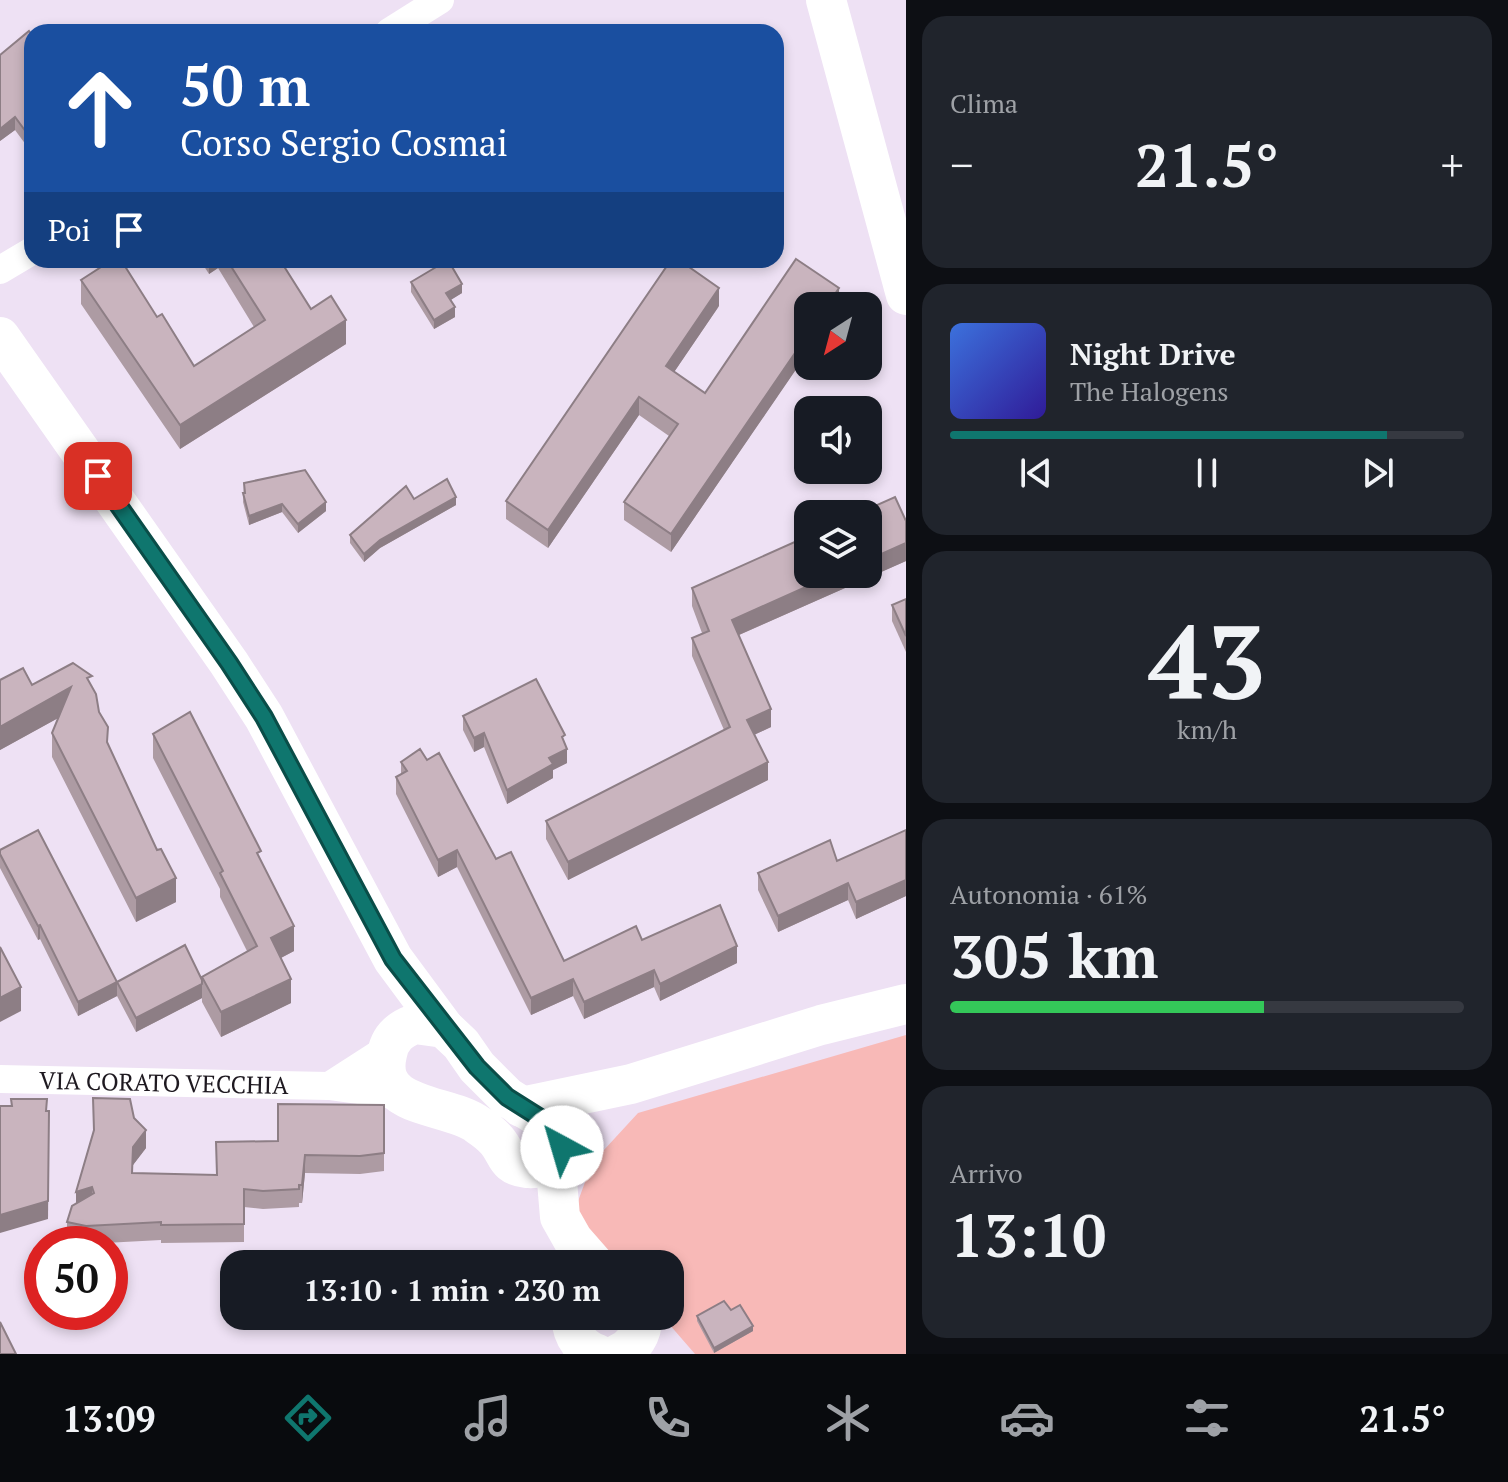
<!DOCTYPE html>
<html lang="it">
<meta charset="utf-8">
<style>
body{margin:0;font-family:"PT Serif",serif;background:#20242c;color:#f1f3f6;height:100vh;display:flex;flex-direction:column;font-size:30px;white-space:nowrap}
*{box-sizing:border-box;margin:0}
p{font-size:26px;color:#9ea1a6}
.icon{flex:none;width:44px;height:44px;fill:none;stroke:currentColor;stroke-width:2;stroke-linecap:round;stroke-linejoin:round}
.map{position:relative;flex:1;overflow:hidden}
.side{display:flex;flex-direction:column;gap:16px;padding:16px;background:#0d0f14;width:602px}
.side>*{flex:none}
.hud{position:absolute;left:24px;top:24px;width:760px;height:244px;border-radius:24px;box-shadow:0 4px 12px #0003;background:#1a4fa0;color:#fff;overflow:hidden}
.needle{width:52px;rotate:216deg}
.fabs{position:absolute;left:794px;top:292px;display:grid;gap:16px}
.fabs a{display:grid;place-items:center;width:88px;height:88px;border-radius:16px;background:#171b24;box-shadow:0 4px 12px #0003;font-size:40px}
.speed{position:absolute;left:24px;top:1226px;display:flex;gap:16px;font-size:40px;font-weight:700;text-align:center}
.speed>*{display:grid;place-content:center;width:104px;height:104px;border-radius:50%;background:#171b24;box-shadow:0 4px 12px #0003;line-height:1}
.speed .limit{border:12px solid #d22;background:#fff;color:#111}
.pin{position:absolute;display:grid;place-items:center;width:68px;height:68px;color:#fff;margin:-34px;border-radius:16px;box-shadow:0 4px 12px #0006}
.me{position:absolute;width:88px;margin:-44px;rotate:321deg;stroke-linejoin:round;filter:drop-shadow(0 0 6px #0008)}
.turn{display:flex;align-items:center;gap:28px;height:168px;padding:0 24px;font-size:36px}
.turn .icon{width:104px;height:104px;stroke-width:2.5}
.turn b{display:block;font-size:56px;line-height:68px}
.then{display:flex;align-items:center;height:76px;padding:0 24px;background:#0003;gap:16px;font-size:30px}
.big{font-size:60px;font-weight:800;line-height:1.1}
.side .widget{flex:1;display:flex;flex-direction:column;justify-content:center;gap:12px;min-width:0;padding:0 28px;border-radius:24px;background:#20242c}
.side .dial{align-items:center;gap:0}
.dial b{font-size:104px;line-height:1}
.song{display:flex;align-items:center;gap:24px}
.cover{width:96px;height:96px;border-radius:12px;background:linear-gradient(135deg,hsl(220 70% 55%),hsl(250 70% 35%))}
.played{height:8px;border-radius:4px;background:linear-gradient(90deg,#0f766e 85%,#363941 85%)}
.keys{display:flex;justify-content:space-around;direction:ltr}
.heat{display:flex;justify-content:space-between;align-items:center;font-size:44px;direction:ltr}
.charge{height:12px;border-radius:6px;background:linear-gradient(90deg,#34c759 61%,#363941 0)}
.trip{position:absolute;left:220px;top:1250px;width:464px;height:80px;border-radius:24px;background:#171b24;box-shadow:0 4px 12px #0003;font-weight:800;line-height:80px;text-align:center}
.dock{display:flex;height:128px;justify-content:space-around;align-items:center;background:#090b0e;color:#9ea1a6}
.dock .icon{width:56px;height:56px}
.dock .current{color:#0f766e}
.dock b{font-size:36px;color:#f1f3f6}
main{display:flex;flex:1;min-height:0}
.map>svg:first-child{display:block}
.green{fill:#f8b9b7}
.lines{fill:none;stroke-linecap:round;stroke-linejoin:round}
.street{stroke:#fff;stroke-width:28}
.secondary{stroke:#fff;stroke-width:40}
.wall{fill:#ad9ba3}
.shaded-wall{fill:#8d7e85}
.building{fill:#c9b4be;stroke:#8d7e85;stroke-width:2}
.route-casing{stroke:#0a4d48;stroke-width:20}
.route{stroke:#0f766e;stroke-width:14}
.labels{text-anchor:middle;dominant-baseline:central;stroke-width:7;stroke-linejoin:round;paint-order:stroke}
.street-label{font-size:24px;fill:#1e1920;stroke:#eee1f4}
</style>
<main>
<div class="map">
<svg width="906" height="1354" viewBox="0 0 906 1354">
<rect width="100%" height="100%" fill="#eee1f4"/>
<path class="green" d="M906,1035V1354H695L662,1316H670V1264H616L573,1215L592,1163L638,1113Z"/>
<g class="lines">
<g class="street">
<path d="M389,32L440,0"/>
<path d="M0,270L32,251"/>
<path id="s1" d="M0,1079L329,1086L401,1096"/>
<path d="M329,1086L388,1048"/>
</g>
<g class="secondary">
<path d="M826,0L906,295"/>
<path d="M0,337L229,663L264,717L393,959L444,1028"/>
<path d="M415,1024L444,1028L461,1044L477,1067L507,1097L553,1126L560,1136L562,1147C554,1159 542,1170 527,1168C505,1166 508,1154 497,1141C492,1135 484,1129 478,1125C449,1103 374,1110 387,1054C390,1038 400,1029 415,1024Z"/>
<path d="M521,1107L631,1084L821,1025L906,1004"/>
<path d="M555,1157L560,1217L573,1240L594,1264"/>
<path d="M571,1316C572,1335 579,1347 597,1354"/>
<path d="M618,1354C634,1347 643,1334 642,1316"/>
</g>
</g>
<g class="wall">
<path d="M32,35V153L15,130L0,141Z"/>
<path d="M200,260H280L311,309L346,344L180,449L81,304V280L157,317L194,366L254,327L218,268L209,274Z"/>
<path d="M411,282L462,293L450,300L455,317L434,329L411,292Z"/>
<path d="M719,306L674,372L705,393L839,306L671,552L624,520V502L669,436L639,415L548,548L506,519V501Z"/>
<path d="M244,483L326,511L298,533L282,512L249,525L243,502Z"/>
<path d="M414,499L456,505L380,548L364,562L350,543V535Z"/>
<path d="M906,521V561L739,635L771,727L754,735L768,780L568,880L546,839V821L724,730L692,656V638L702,633L692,606V588Z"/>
<path d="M906,599V652L892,621V605Z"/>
<path d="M0,680L32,685L92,687L108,744L176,902L136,922L52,757V733L58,718L0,750Z"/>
<path d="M463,716L565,744L567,763L553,770V778L507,804L484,747L474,752L463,730Z"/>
<path d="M153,734L261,860L294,951L281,958L291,1003L221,1037L202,1002V998L136,1032L117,996L78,1016L40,939L38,940L0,868V850L117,982L202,980V977L247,951L220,897V889L153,758Z"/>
<path d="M401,762L496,859L564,961L642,940L737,963L660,1001L654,987L584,1019L573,996L531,1015L457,867L438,877L396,794V777L401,774Z"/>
<path d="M906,830V896L856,919L848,900L778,932L758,890V873L837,861Z"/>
<path d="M384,1105V1171L360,1174L305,1173L302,1203H299V1207L263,1209L244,1207V1242L161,1243V1240L86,1244L67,1240V1222L76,1204L134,1118L146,1148L133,1165V1173L216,1175L278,1141Z"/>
<path d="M731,1310L753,1331L714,1353L697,1321V1316Z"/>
</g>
<g class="shaded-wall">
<path d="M15,117V130L0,141V129Z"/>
<path d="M209,260H218V268L209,274Z"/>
<path d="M462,284V293L446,303V293Z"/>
<path d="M719,288V306L666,384V366Z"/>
<path d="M839,288V306H827Z"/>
<path d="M455,307V317L434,329V320Z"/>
<path d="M346,320V344L180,449V425Z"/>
<path d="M808,334V352L671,552V534Z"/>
<path d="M639,397V415L548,548V530Z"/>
<path d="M456,497V505L380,548L364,562V554L380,540Z"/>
<path d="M326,502V511L298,533V524Z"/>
<path d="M282,504V512L249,525V516Z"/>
<path d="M906,543V561L732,638V620L835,574H868V560Z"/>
<path d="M71,687V711L0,750V727Z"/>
<path d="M771,709V727L747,738V720Z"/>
<path d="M484,733V747L474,752V738Z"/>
<path d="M567,749V763L553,770V778L507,804V790L549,758Z"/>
<path d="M768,762V780L568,880V862Z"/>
<path d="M457,850V867L438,877V860Z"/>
<path d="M176,878V902L136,922V898Z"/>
<path d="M906,880V896L856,919V902Z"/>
<path d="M848,883V900L778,932V916Z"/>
<path d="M40,925V939L38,940V926Z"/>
<path d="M294,926V951L271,963V938Z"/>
<path d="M737,946V963L660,1001V984Z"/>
<path d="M654,970V987L584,1019V1002Z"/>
<path d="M291,979V1003L221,1037V1012Z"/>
<path d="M573,979V996L531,1015V998Z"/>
<path d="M117,982V996L78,1016V1002Z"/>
<path d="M202,984V998L136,1032V1018Z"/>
<path d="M21,987V1011L0,1022V998Z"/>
<path d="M49,1129L48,1219L0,1233V1215Z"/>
<path d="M146,1130V1148L133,1165V1147Z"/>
<path d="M305,1155V1173L302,1203V1185Z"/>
<path d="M92,1187V1205L76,1210V1192Z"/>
<path d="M753,1326V1331L714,1353V1348Z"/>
</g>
<g class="building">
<path d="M29,31L32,35V140L15,117L0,129V55Z"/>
<path d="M796,259L839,288L827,306H808V334L671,534L624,502L678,424L639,397L548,530L506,501L671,260H679L719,288L666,366L705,393Z"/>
<path d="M112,260H121L157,317L162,314L194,366L265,320L227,260H280L311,309L331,296L346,320L180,425L81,280Z"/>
<path d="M448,260L462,284L446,293L455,307L434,320L411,282Z"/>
<path d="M305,470L326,502L298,524L282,504L249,516L243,493H245L244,483Z"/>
<path d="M447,479L456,497L380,540L364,554L350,535L406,486L414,499Z"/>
<path d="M895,497L906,521V543L868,560V514H857Z"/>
<path d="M808,536V574H835L732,620L771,709L747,720L768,762L568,862L546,821L730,727L692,638L709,631L692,588Z"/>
<path d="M906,599V636L892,605Z"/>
<path d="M73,663L92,676L87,678L96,694L99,712L108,727L107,742L157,850L161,849L176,878L136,898L52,733L71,687L0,727V680L23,668L32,685Z"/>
<path d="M536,679L565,735L562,737L567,749L549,758L553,764L507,790L484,733L474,738L463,716Z"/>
<path d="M190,712L261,851L257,853L294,926L271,938L291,979L221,1012L202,977L257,946L220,873L223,871L153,734Z"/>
<path d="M420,749L427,760L439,753L496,859L511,852L564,961L636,926L642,940L720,905L737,946L660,984L654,970L584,1002L573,979L531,998L457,850L438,860L396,777L407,771L401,762Z"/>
<path d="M38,830L117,982L78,1002L40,925L38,926L0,854V850Z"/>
<path d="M906,830V880L856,902L848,883L778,916L758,873L830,840L837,861Z"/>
<path d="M185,945L202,980V984L136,1018L117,982Z"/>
<path d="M0,947L21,987L0,998Z"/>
<path d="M93,1098L130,1099L134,1118L146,1130L133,1147L132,1173L217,1175L216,1142L278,1141V1104L384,1105V1153L360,1156L305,1155L302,1185H299V1189L263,1191L244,1189V1224L161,1225V1222L86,1226L67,1222L72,1206L94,1193L92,1187L76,1192L94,1130Z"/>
<path d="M11,1099H47L46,1111H49L48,1201L0,1215V1106H12Z"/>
<path d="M724,1301L731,1310L740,1305L753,1326L714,1348L697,1316Z"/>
<path d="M0,1322L16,1354H0Z"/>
</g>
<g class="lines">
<g class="route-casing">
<path id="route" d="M98,476L229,663L264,717L393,959L477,1067L507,1097L553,1126L560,1136L562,1147"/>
</g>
<use href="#route" class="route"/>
</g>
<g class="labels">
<g class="street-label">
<text stroke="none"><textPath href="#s1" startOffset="164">VIA CORATO VECCHIA</textPath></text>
</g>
</g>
</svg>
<div class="fabs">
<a><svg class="needle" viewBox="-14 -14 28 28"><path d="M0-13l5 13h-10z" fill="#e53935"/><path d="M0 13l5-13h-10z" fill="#9ea1a6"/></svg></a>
<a><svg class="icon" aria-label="sound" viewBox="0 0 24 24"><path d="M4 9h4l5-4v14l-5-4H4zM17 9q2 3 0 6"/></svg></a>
<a><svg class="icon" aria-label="layers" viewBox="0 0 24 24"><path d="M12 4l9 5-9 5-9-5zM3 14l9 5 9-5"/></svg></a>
</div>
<div class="speed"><div class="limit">50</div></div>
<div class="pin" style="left:98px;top:476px;background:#d93025"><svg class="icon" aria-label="arrive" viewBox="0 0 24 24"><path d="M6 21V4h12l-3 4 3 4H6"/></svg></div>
<svg class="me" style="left:562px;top:1147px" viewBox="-20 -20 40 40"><circle r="19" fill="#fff"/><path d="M0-13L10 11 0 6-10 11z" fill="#0f766e"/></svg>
<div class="trip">13:10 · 1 min · 230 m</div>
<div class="hud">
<div class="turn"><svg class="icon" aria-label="ahead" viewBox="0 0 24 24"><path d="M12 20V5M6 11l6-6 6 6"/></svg><div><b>50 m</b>Corso Sergio Cosmai</div></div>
<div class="then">Poi<svg class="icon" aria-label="arrive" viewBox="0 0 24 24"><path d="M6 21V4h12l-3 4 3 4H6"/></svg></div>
</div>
</div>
<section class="side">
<div class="widget"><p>Clima</p>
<div class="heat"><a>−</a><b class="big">21.5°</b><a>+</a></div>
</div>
<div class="widget">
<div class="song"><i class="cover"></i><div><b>Night Drive</b><p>The Halogens</p></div></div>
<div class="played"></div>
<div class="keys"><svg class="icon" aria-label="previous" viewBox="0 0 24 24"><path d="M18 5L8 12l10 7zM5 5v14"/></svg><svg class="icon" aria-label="pause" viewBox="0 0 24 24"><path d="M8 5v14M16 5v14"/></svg><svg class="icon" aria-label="next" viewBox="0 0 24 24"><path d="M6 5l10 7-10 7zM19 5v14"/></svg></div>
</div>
<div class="widget dial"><b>43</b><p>km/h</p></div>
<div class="widget"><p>Autonomia · 61%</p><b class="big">305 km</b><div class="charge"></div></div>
<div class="widget"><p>Arrivo</p><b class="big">13:10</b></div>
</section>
</main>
<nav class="dock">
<b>13:09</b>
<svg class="icon current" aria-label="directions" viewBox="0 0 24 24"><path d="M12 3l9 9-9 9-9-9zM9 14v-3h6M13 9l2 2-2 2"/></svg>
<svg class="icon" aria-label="music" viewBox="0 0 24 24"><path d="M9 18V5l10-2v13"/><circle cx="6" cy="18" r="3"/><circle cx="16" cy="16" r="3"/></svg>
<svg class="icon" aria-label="phone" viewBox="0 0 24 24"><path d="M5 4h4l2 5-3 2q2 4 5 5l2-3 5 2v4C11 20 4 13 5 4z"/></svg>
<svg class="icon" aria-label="climate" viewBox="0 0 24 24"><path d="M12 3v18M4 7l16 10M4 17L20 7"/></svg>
<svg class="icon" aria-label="car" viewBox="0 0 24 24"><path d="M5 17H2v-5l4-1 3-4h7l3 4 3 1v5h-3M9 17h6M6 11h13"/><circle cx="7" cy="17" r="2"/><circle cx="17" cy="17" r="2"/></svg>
<svg class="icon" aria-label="filters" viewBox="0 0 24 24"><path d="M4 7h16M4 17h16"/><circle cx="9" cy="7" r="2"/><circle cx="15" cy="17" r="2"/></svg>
<b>21.5°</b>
</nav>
